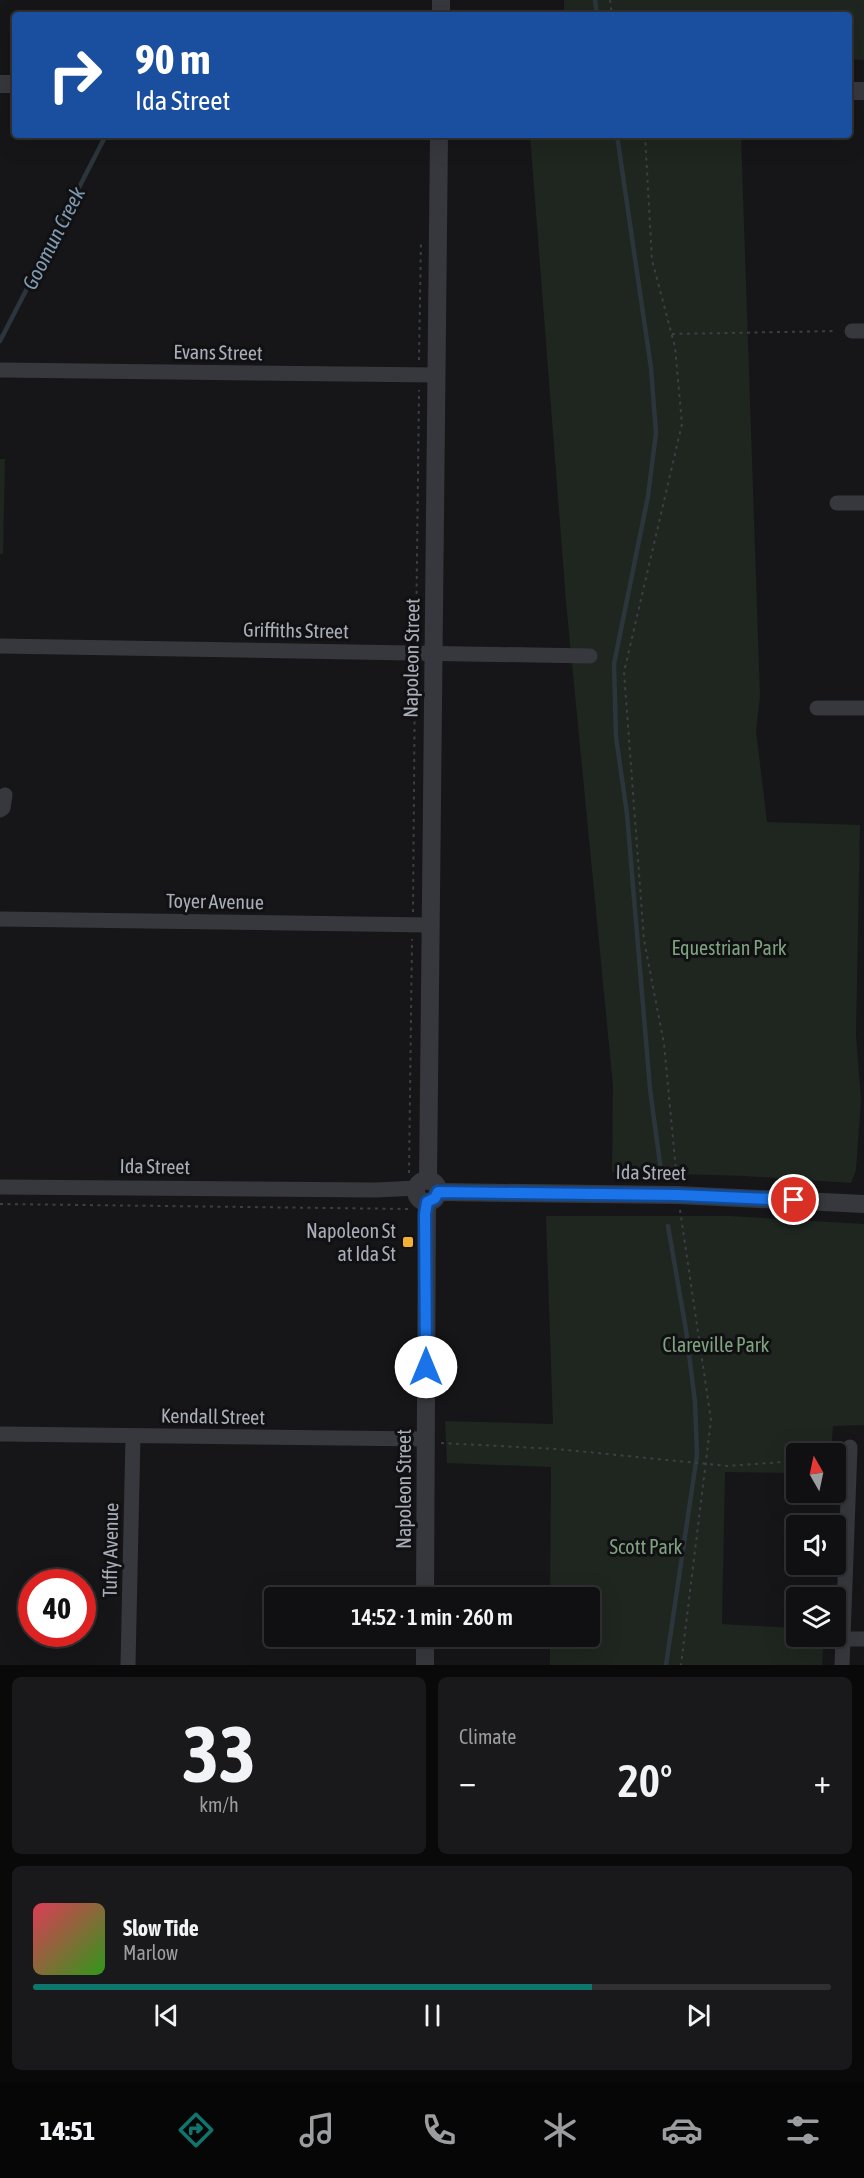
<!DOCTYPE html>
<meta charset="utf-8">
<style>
body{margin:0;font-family:"Asap Condensed",sans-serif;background:#19191b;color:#f1f3f6;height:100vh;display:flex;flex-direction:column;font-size:22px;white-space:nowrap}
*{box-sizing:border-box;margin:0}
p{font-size:20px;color:#9c9d9f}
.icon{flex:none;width:33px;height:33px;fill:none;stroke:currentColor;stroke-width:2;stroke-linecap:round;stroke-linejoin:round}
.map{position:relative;height:1665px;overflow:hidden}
.side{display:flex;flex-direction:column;gap:12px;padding:12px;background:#09090a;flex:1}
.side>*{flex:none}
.banner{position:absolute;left:12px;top:12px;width:840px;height:126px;border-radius:6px;box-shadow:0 6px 24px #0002,0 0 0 2px #303032;background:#1a4fa0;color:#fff;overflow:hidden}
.needle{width:39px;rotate:351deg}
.controls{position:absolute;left:786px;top:1443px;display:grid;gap:12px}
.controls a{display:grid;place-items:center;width:60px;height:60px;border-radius:6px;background:#101012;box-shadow:0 6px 24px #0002,0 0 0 2px #303032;font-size:30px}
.speed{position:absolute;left:18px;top:1569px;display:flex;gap:12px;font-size:30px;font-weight:700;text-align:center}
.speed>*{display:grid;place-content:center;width:78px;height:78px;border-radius:50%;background:#101012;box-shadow:0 6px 24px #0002,0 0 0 2px #303032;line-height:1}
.speed .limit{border:9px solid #d22;background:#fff;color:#111}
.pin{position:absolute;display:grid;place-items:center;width:51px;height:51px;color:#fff;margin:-26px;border:3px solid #fff;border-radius:50%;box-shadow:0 2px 6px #0007}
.me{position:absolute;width:66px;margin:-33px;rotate:0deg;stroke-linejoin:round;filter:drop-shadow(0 0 4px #0008)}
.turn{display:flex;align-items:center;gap:21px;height:126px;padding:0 24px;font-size:27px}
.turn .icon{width:78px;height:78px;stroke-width:2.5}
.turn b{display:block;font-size:42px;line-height:51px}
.big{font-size:45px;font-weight:600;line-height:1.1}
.side .widget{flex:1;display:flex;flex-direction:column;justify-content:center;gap:9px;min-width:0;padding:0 21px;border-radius:9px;background:#19191b}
.side .dial{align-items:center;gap:0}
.dial b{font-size:78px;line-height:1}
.song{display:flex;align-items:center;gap:18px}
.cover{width:72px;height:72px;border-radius:9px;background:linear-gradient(135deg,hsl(350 70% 55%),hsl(110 70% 35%))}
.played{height:6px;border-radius:3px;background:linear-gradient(90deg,#0f766e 70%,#303032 70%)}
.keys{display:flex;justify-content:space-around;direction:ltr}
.heat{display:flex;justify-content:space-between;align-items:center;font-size:33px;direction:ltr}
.side .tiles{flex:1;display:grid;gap:12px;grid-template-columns:1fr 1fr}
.widget:last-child{grid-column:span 2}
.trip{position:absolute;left:264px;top:1587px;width:336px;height:60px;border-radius:6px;background:#101012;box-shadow:0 6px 24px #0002,0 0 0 2px #303032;font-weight:600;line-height:60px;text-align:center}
.dock{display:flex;height:96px;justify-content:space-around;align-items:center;background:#060607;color:#9c9d9f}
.dock .icon{width:42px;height:42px}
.dock .current{color:#0f766e}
.dock b{font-size:27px;color:#f1f3f6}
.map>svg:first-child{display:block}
.green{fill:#1e261f}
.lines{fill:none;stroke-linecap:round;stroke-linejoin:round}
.stream{stroke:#2c353c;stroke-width:4.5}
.path{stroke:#3d3f44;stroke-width:2;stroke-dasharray:3 4.5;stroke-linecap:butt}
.minor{stroke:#37383d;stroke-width:15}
.tertiary{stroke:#37383d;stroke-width:18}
.route-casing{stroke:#114b97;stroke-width:15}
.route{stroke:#1a73e8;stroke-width:10}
.poi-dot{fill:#f2b134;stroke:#111113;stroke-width:2}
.labels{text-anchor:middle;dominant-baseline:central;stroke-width:6;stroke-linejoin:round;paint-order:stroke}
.street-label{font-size:20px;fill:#a8adb8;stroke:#111113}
.park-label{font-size:20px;fill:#7fa381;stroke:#111113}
.poi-label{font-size:20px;fill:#a8adb8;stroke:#111113;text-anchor:end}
.water-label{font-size:21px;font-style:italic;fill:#7f9bb3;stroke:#111113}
</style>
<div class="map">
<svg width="864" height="1665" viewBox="0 0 864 1665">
<rect width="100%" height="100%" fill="#161618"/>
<g class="green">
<path d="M564,0H864V60L849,59V15H564Z"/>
<path d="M530,135H741L760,697L756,731L767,822L860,825L856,1035L861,1100L856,1170L851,1183L745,1176L612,1172L613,1086L566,602Z"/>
<path d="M0,459H5L3,554H0Z"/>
<path d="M546,1216H730L864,1224V1425L833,1426L831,1453L796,1454V1473L725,1472L722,1624L796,1628V1636L824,1637L822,1665H550V1637L590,1636V1598L550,1597L551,1467L447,1463L445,1421L553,1424Z"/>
</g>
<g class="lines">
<g class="stream">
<path d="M595,0L597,15"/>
<path d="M617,135L651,368L656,433L648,496L614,664L616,737L627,814L650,1089L661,1171"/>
<path d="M0,341L106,135"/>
<path d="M666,1665L697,1455L695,1402L686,1330L668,1226"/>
</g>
<g class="path">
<path d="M610,0L612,15"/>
<path d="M645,135L652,260L675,347L682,424L624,672L644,940L664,1044L677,1181"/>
<path d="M672,334L837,331"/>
<path d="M419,360L421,240"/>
<path d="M416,639L419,390"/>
<path d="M413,912L415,666"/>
<path d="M409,1173L412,939"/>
<path d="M0,1204L410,1209"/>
<path d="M680,1210L711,1420L681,1665"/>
<path d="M441,1443L557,1449L727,1466L796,1461"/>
</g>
<g class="minor">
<path d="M852,331H864"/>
<path d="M0,370L436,375"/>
<path d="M837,503H864"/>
<path d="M0,646L590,656"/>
<path d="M817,708H864"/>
<path d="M0,810L3,808L5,795"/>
<path d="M0,919L430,925"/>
<path d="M0,1187L376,1190L417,1188"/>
<path d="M0,1434L426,1439"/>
<path d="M425,1638L543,1637"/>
<path d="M843,1639H864"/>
<path d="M128,1665L133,1436"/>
<path d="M842,1665L850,1447"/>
</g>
<g class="tertiary">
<path d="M441,15V0"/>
<path d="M0,84H15"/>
<path d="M849,91H864"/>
<circle cx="427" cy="1191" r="11"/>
<path d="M428,1181L439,135"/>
<path d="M438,1192L678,1195L864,1204"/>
<path d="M425,1598L427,1202"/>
<path d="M425,1665V1636"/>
</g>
</g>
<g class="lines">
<g class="route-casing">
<path id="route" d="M426,1367L425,1214L427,1202L435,1198L438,1192L678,1195L794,1200"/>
</g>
<use href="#route" class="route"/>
</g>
<rect class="poi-dot" x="402" y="1236" width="12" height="12" rx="3"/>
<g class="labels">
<g class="street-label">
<text transform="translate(218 352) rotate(1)">Evans Street</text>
<text transform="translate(296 630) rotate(1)">Griffiths Street</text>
<text transform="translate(411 658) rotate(-89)">Napoleon Street</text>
<text transform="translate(215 901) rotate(1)">Toyer Avenue</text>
<text transform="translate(155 1166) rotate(1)">Ida Street</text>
<text transform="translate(651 1172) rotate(1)">Ida Street</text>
<text transform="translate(213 1416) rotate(1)">Kendall Street</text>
<text transform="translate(403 1489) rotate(-90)">Napoleon Street</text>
<text transform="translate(110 1550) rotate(-89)">Tuffy Avenue</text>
</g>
<g class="park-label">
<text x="729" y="947">Equestrian Park</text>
<text x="716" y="1344">Clareville Park</text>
<text x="646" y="1546">Scott Park</text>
</g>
<g class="poi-label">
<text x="396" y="1230">Napoleon St<tspan x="396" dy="23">at Ida St</tspan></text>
</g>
<g class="water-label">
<text transform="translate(53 238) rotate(-63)">Goomun Creek</text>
</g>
</g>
</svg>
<div class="controls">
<a><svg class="needle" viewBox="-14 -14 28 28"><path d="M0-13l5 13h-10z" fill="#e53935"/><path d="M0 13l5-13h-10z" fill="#9c9d9f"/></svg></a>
<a><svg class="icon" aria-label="sound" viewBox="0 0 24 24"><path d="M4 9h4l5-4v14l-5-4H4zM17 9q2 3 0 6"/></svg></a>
<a><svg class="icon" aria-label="layers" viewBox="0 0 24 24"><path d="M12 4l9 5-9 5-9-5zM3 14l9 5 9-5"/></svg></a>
</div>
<div class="speed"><div class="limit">40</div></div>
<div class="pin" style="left:794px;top:1200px;background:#d93025"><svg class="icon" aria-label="arrive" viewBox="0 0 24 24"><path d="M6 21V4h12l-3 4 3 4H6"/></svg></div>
<svg class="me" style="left:426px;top:1367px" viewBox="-20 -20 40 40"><circle r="19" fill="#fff"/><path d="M0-13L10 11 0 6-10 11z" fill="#1a73e8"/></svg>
<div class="trip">14:52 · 1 min · 260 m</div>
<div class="banner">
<div class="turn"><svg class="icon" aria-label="right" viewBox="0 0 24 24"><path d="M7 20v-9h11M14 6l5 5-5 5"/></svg><div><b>90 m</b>Ida Street</div></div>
</div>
</div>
<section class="side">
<div class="tiles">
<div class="widget dial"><b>33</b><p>km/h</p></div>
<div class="widget"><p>Climate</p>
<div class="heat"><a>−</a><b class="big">20°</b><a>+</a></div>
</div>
<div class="widget">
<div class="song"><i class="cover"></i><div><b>Slow Tide</b><p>Marlow</p></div></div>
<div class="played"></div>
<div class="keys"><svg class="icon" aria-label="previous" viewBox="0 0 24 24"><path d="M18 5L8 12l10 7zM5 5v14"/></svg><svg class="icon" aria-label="pause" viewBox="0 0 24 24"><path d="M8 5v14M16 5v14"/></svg><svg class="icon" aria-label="next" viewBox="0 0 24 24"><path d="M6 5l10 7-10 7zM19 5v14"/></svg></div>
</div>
</div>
</section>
<nav class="dock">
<b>14:51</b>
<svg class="icon current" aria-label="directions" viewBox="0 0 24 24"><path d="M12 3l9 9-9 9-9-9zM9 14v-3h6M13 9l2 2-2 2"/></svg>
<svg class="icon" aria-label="music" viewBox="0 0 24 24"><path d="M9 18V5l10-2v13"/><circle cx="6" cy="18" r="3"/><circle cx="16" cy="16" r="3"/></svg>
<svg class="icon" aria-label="phone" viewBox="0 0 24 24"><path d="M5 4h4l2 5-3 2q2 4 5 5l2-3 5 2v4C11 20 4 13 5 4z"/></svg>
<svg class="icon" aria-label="climate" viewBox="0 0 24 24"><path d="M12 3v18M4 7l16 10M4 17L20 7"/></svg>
<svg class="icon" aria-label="car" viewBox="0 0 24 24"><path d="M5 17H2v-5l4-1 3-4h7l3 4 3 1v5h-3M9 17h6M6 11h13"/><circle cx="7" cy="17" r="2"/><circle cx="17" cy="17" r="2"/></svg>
<svg class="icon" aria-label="filters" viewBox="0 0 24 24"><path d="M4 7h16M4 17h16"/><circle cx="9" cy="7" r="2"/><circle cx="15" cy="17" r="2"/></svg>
</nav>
